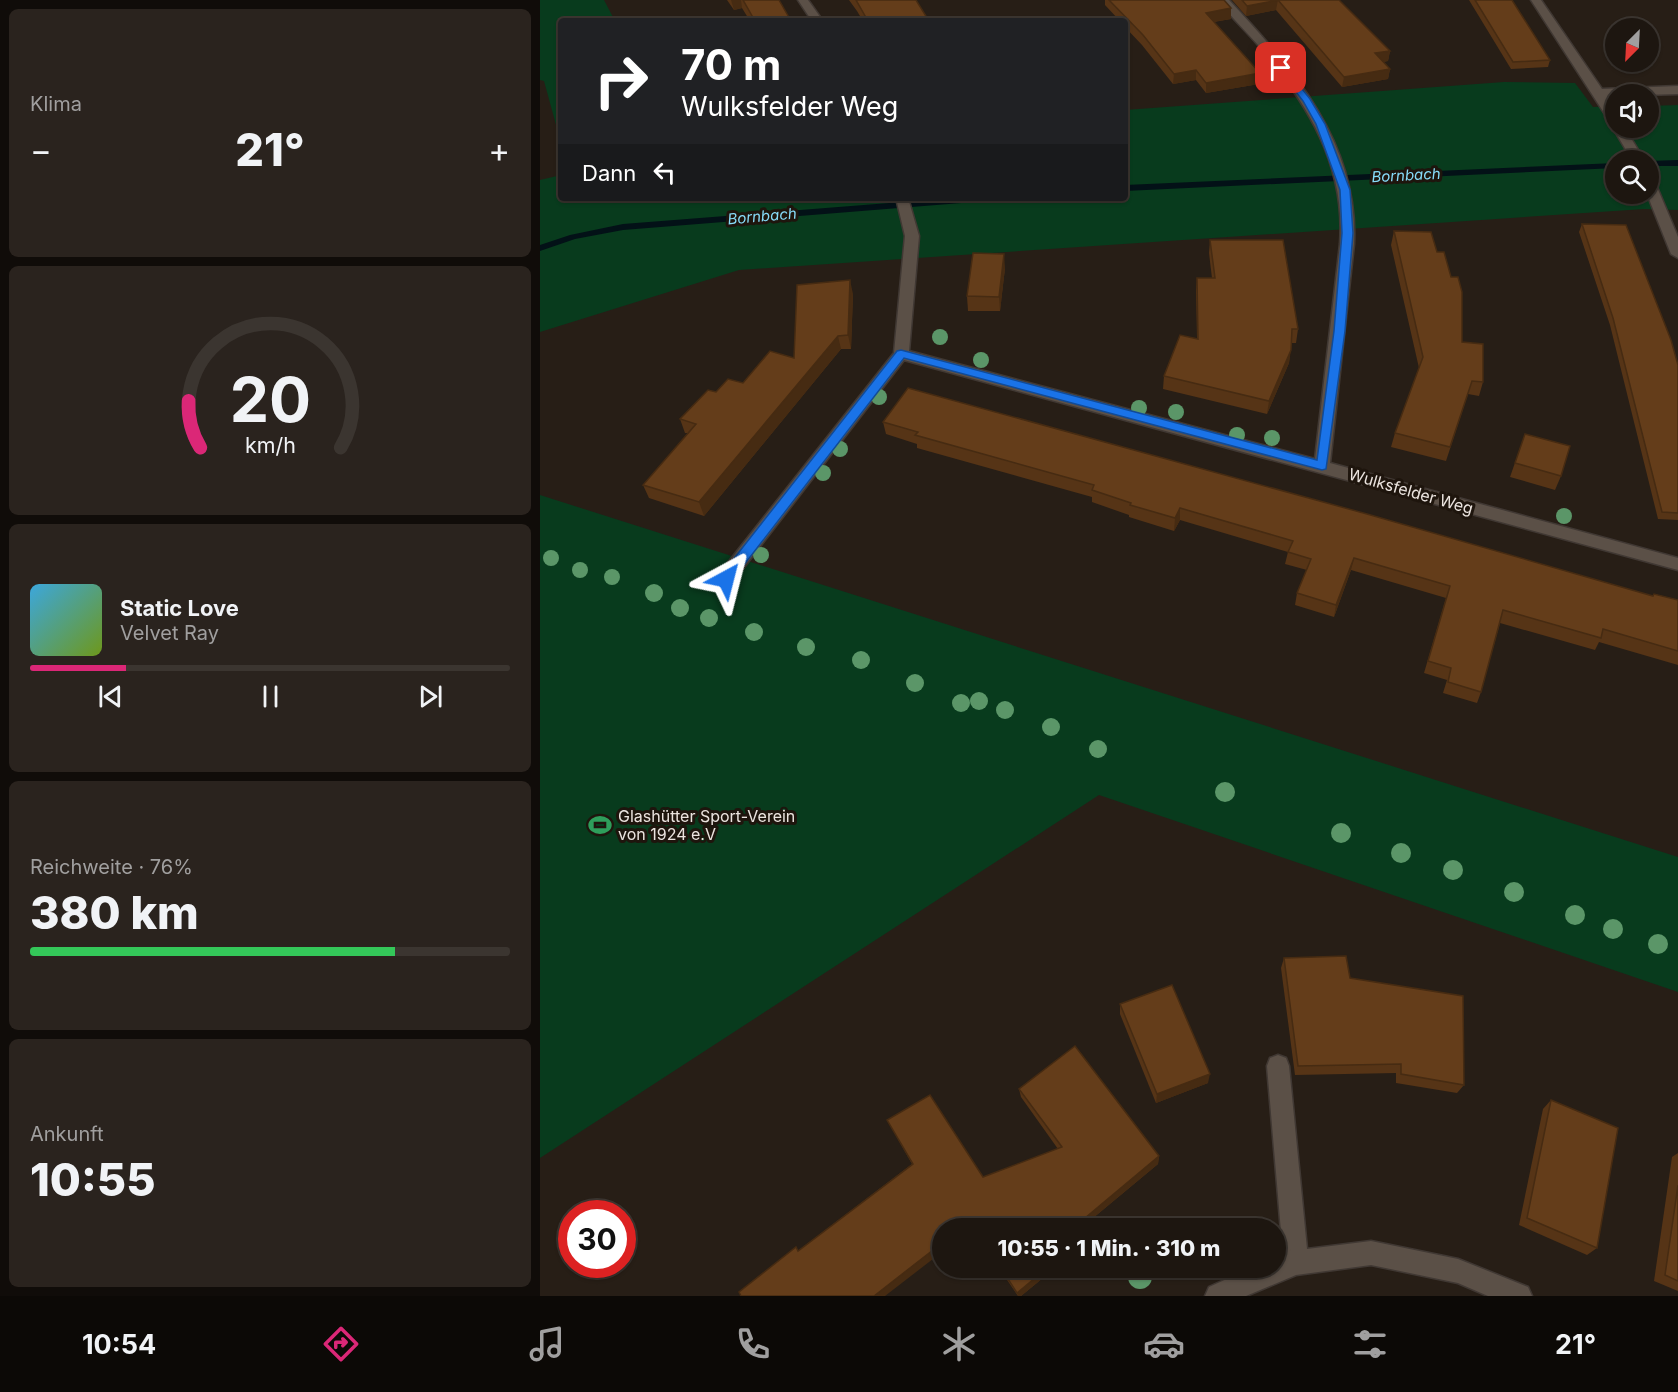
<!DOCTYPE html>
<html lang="de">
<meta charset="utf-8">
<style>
body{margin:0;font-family:Inter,sans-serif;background:#2a231e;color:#f1f3f6;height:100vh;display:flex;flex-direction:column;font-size:22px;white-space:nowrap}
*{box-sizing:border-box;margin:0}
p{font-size:20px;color:#a09f9f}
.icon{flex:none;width:33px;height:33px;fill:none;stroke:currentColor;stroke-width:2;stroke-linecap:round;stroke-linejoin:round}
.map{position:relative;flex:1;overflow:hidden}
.details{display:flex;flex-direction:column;gap:9px;padding:9px;background:#100c09;width:540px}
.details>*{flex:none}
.guide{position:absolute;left:18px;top:18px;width:570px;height:183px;border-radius:6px;box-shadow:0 2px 4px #0004,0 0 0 2px #3b3530;background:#202124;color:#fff;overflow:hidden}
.needle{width:39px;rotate:204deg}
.buttons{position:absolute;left:1065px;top:18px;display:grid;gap:12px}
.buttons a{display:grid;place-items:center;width:54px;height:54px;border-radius:50%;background:#1d1610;box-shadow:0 2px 4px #0004,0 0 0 2px #3b3530;font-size:30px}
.speed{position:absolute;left:18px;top:1200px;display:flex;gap:12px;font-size:30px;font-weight:700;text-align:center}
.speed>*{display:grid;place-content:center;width:78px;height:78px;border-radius:50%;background:#1d1610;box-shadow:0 2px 4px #0004,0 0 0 2px #3b3530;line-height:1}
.speed .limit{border:9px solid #d22;background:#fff;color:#111}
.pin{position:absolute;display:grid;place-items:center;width:51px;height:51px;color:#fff;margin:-26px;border-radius:12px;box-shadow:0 3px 9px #0006}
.me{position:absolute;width:66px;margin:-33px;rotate:38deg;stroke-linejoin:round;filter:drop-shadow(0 0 4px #0008)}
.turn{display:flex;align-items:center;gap:21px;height:126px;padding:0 24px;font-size:27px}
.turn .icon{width:78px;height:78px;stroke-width:2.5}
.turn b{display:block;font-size:42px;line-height:51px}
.then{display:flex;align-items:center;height:57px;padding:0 24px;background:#0003;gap:12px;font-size:22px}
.big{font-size:45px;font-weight:800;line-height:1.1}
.details .card{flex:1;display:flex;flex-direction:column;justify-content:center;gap:9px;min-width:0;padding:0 21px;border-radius:9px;background:#2a231e}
.details .dial{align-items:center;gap:0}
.dial svg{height:156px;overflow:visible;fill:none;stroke:#3b3530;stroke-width:7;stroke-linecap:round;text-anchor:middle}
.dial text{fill:#f1f3f6;stroke:none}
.song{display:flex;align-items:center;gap:18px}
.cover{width:72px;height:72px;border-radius:9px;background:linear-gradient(135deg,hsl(200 70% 55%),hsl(80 70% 35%))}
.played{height:6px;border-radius:3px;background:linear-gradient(90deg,#db2777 20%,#3b3530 20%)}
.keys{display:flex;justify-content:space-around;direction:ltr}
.heat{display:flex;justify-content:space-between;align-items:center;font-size:33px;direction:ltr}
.charge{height:9px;border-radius:4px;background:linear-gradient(90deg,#34c759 76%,#3b3530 0)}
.trip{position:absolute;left:392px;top:1218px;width:354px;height:60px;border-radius:30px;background:#1d1610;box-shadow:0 2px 4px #0004,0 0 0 2px #3b3530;font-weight:800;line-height:60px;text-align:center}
.tabs{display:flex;height:96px;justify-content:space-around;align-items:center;background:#0c0906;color:#a09f9f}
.tabs .icon{width:42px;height:42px}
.tabs .on{color:#db2777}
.tabs b{font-size:27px;color:#f1f3f6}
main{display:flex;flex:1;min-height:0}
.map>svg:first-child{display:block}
.green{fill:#083b1d;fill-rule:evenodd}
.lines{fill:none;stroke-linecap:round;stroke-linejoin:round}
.stream{fill:#031117;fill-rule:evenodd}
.minor-casing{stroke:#403833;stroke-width:3}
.minor{fill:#5b5047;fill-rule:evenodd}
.tree{fill:#5b9668}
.wall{fill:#563416}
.shaded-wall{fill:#462b12}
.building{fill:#643d1a;stroke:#462b12;stroke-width:1.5}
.route{fill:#1a73e8;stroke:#114b97;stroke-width:1.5}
.labels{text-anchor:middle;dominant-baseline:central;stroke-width:6;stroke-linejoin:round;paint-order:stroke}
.far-water-label{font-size:15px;font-style:italic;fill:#87dcf9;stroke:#1e150d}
.street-label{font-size:16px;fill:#ebe4df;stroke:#1e150d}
.poi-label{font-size:16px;fill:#ebe4df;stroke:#1e150d;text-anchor:start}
</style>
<main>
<section class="details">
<div class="card"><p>Klima</p>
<div class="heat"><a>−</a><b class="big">21°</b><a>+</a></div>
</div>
<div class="card dial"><svg viewBox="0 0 100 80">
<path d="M14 69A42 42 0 1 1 86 69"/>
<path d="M14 69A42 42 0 0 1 8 45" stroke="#db2777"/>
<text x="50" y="56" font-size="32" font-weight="700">20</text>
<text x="50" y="72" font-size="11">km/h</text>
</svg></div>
<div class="card">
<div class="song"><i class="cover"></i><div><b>Static Love</b><p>Velvet Ray</p></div></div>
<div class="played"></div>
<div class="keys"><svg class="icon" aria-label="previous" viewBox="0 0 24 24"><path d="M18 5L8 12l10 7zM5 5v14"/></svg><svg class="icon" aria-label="pause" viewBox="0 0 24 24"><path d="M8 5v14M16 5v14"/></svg><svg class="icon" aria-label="next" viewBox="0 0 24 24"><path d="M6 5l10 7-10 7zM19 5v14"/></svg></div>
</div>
<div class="card"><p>Reichweite · 76%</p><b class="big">380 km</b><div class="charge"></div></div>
<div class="card"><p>Ankunft</p><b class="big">10:55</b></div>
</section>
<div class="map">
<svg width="1138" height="1296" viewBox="0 0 1138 1296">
<rect width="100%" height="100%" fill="#271e16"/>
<g class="green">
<path d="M0,0H64L75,21H21V143L4,81L0,80Z"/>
<path d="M964,82L1035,83L1053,107L1075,106L1076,128H1108L1109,106L1138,105V210L1104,209L199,270L0,332V180L21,175V198H585V110ZM1076,160H1108V194H1076Z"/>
<path d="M0,495L1138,857V992L559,795L0,1158Z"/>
</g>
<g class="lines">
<g class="stream">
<path d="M1138,160V166H1108V161Z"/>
<path d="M1076,163V168L585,191V185Z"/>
<path d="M413,198H450L446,201L83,230L35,239L0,251V245L30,235L83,224Z"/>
</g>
<g class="minor-casing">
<g id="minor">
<path d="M258,0H268L283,21H272Z"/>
<path d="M678,0H689C753,69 819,143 814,244L790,463L1138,558V570L364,360L191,584L185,586L179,584L176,579L179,574L354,353L365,236L356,198H368L379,236L369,351L775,459L800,244C806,164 767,103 718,45C705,30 690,16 678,0Z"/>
<path d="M991,0H1001L1062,89L1138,86V94L1067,96L1076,111V128H1085L1104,160H1092L1073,128L1075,125L1070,122Z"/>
<path d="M1108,176L1114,180L1138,237V258L1131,254L1107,194Z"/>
<path d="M738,1055L746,1058L749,1066L767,1249L831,1241L918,1259L988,1287L992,1296H948L918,1283L831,1265L756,1275L706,1296H665L669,1287L711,1268H735V1258L743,1255L727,1066L730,1058Z"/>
</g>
</g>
<use href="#minor" class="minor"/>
</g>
<g class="tree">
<circle cx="400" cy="337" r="8"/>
<circle cx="441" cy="360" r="8"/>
<circle cx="339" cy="397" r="8"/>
<circle cx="599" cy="408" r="8"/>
<circle cx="636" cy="412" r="8"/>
<circle cx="697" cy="435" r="8"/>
<circle cx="732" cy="438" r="8"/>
<circle cx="300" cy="449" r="8"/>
<circle cx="283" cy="473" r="8"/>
<circle cx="1024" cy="516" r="8"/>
<circle cx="221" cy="555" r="8"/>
<circle cx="11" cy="558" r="8"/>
<circle cx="40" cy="570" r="8"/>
<circle cx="72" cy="577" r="8"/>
<circle cx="114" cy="593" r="9"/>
<circle cx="140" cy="608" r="9"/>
<circle cx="169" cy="618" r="9"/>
<circle cx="214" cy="632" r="9"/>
<circle cx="266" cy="647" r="9"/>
<circle cx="321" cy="660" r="9"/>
<circle cx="375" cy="683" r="9"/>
<circle cx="439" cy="701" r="9"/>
<circle cx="421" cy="703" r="9"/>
<circle cx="465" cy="710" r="9"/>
<circle cx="511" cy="727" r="9"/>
<circle cx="558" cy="749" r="9"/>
<circle cx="685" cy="792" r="10"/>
<circle cx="801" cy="833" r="10"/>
<circle cx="861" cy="853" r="10"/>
<circle cx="913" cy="870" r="10"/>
<circle cx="974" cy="892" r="10"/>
<circle cx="1035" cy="915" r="10"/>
<circle cx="1073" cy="929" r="10"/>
<circle cx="1118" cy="944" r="10"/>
<circle cx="600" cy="1277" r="12"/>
</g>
<g class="wall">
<path d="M187,0H239L251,21H210L202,8L194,10Z"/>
<path d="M309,0H376L389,21H323L317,11Z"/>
<path d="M565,0H684L691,19L674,22L720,73L719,84L666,93L656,80L633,84L602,45L585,27V21H580L565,5Z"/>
<path d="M692,0H799L850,51L848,61L843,62L850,69L848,79L802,87L736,10L706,16Z"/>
<path d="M929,0H972L1010,60L1008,67L971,69Z"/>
<path d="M1042,224L1138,365V520L1118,519L1070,325L1039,232Z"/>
<path d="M854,231L922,342L943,382L939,396L928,394L906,461L851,447L855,433L879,368L851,245Z"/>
<path d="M670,240L758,329L756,343H751L749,363L727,414L623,389L624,376L657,338L656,291L657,278H672L669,253Z"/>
<path d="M465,268L460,311H428L427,296Z"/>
<path d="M313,294L311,349H301L164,516L109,498L103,485L148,433H145L140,419L176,392L203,383L254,358Z"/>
<path d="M343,422L1112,596L1114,594L1138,600V665L1059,642L1055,650L960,623L941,692L937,703L903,693L907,680L884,673L906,598L811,570L794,617L755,605L757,593L767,570L745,564L748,552L640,520L634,531L589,517V515L552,502V497L377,448V444L346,434Z"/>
<path d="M985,434L1021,476L1015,490L970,477Z"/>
<path d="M744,958L810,978L924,1085L917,1093L856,1083V1073L755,1075L741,968Z"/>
<path d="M580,1004L668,1083L616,1103L580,1014Z"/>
<path d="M479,1089L619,1156L618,1164L541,1228H434L433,1227L259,1250L372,1164L347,1120L443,1177L518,1149L481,1097Z"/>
<path d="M1011,1100L1057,1248L1047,1255L979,1225L1003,1109Z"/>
<path d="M1138,1153V1291L1114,1281L1132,1157Z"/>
<path d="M459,1268H515L481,1296H478Z"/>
</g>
<g class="shaded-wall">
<path d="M191,0H201L202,8L194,10Z"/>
<path d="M738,0L736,10L706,16L707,6Z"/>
<path d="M691,8V19L665,23L666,13Z"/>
<path d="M850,51L848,61L833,63L835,53Z"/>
<path d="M850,69L848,79L802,87L804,77Z"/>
<path d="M656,70V80L633,84L634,74Z"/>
<path d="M720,73L719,84L666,93V83Z"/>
<path d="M464,254L465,268L460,311L459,297Z"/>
<path d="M310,280L313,294L311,349L308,335Z"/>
<path d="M298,336L301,349L164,516L159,502Z"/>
<path d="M751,350L749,363L727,414L729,401Z"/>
<path d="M640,508V520L634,531L635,518Z"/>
<path d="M814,558L811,570L794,617L796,605Z"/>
<path d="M670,1074L668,1083L616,1103L617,1094Z"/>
<path d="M619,1156L618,1164L541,1228H533Z"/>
<path d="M430,1221L433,1227L431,1228H420Z"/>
<path d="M402,1243V1252L345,1296H334Z"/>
<path d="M507,1268H515L481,1296H478L477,1293Z"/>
</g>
<g class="building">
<path d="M203,0H239L251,21H215Z"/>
<path d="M316,0H376L389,21H328Z"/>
<path d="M569,0H684L691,8L666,13L720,73L666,83L656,70L634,74L603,35Z"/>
<path d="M702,0H799L850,51L835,53L850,69L804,77L738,0L707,6Z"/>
<path d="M935,0H972L1010,60L973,62Z"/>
<path d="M1042,224L1086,225L1131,340L1138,365V513L1122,512L1073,318Z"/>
<path d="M854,231L891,232L897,252H904L911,277H918L922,292V342L943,344V382L932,381L910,447L855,433L883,357Z"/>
<path d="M670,240H743L758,329H752L751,350L729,401L624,376L640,335L658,339L657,278H675Z"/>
<path d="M433,253L464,254L459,297L427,296Z"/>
<path d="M310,280L308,335L298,336L159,502L103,485L156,424L140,419L168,390L176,392L188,379L203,383L230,351L254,358L257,285Z"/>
<path d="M368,388L827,514L1113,596L1114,594L1138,600V651L1063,629L1061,638L963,610L941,692L908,682L911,668L888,661L910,586L814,558L796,605L757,593L771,559L748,552L753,541L640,508L635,518L590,505L591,503L552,490L554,485L375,435L378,432L343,422Z"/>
<path d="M985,434L1030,446L1021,476L975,463Z"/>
<path d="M806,956L810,978L923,996L924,1085L861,1074V1064L758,1066L744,958Z"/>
<path d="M632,985L670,1074L617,1094L580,1004Z"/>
<path d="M535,1046L619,1156L533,1228H435L430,1221L420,1228H402V1243L334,1296H201L199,1292L256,1247L258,1251L373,1164L347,1120L390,1095L443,1177L522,1147L479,1089Z"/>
<path d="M1011,1100L1078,1128L1057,1248L987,1218Z"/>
<path d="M1138,1185V1281L1125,1275Z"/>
<path d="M461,1268H507L477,1293Z"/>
</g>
<path class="route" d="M738,66H744L770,99L785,124L810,190L813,233L805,331L786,469L782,470L364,358L190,583H181L179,579L181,575L357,351L361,350L777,460L794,331L802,233L800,190L776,124L763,101L737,68Z"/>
<defs>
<g id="stadium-bare" transform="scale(1.8)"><path d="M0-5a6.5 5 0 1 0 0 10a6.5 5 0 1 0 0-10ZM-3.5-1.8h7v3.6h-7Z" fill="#2e9e5b" stroke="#1e150d" stroke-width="2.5" paint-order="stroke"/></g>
</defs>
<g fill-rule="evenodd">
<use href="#stadium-bare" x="60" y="825"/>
</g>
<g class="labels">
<g class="far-water-label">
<text transform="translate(866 175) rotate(-3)">Bornbach</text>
<text transform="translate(222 216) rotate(-5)">Bornbach</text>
</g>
<g class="street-label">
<text transform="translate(871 491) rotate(16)">Wulksfelder Weg</text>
</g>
<g class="poi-label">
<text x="78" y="816">Glashütter Sport-Verein<tspan x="78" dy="18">von 1924 e.V</tspan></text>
</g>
</g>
</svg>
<div class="buttons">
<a><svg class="needle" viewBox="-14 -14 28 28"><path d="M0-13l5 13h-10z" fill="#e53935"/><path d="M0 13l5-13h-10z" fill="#a09f9f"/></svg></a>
<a><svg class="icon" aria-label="sound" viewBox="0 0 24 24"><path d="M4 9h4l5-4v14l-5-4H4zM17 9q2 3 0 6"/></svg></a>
<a><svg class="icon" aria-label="search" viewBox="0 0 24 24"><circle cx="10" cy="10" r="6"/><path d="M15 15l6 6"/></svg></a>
</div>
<div class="speed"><div class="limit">30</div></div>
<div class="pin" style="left:741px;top:68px;background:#d93025"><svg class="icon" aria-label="arrive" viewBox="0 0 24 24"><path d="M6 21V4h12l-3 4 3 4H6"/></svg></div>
<svg class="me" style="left:186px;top:579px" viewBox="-20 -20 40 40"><path d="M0-17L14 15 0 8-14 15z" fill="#1a73e8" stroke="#fff" stroke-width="4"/></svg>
<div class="trip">10:55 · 1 Min. · 310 m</div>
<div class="guide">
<div class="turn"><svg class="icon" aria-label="right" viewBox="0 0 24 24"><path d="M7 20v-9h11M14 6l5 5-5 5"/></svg><div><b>70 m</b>Wulksfelder Weg</div></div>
<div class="then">Dann<svg class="icon" aria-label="left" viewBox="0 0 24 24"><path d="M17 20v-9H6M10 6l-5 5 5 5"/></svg></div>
</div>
</div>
</main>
<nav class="tabs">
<b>10:54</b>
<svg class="icon on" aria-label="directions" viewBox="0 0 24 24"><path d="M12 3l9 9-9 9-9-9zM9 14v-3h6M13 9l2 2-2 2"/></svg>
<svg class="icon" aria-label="music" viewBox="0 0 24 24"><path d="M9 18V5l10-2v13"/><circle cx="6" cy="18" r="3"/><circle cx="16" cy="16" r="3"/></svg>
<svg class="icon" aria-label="phone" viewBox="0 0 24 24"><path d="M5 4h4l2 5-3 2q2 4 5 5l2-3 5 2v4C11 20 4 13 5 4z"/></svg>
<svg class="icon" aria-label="climate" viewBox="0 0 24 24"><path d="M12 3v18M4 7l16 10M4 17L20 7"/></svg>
<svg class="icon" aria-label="car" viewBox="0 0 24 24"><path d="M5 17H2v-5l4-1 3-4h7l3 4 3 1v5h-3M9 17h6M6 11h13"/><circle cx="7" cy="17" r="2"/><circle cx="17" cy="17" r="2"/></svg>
<svg class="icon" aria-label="filters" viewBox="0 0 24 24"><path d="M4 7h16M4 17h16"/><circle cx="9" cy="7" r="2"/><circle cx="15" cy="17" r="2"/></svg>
<b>21°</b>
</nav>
